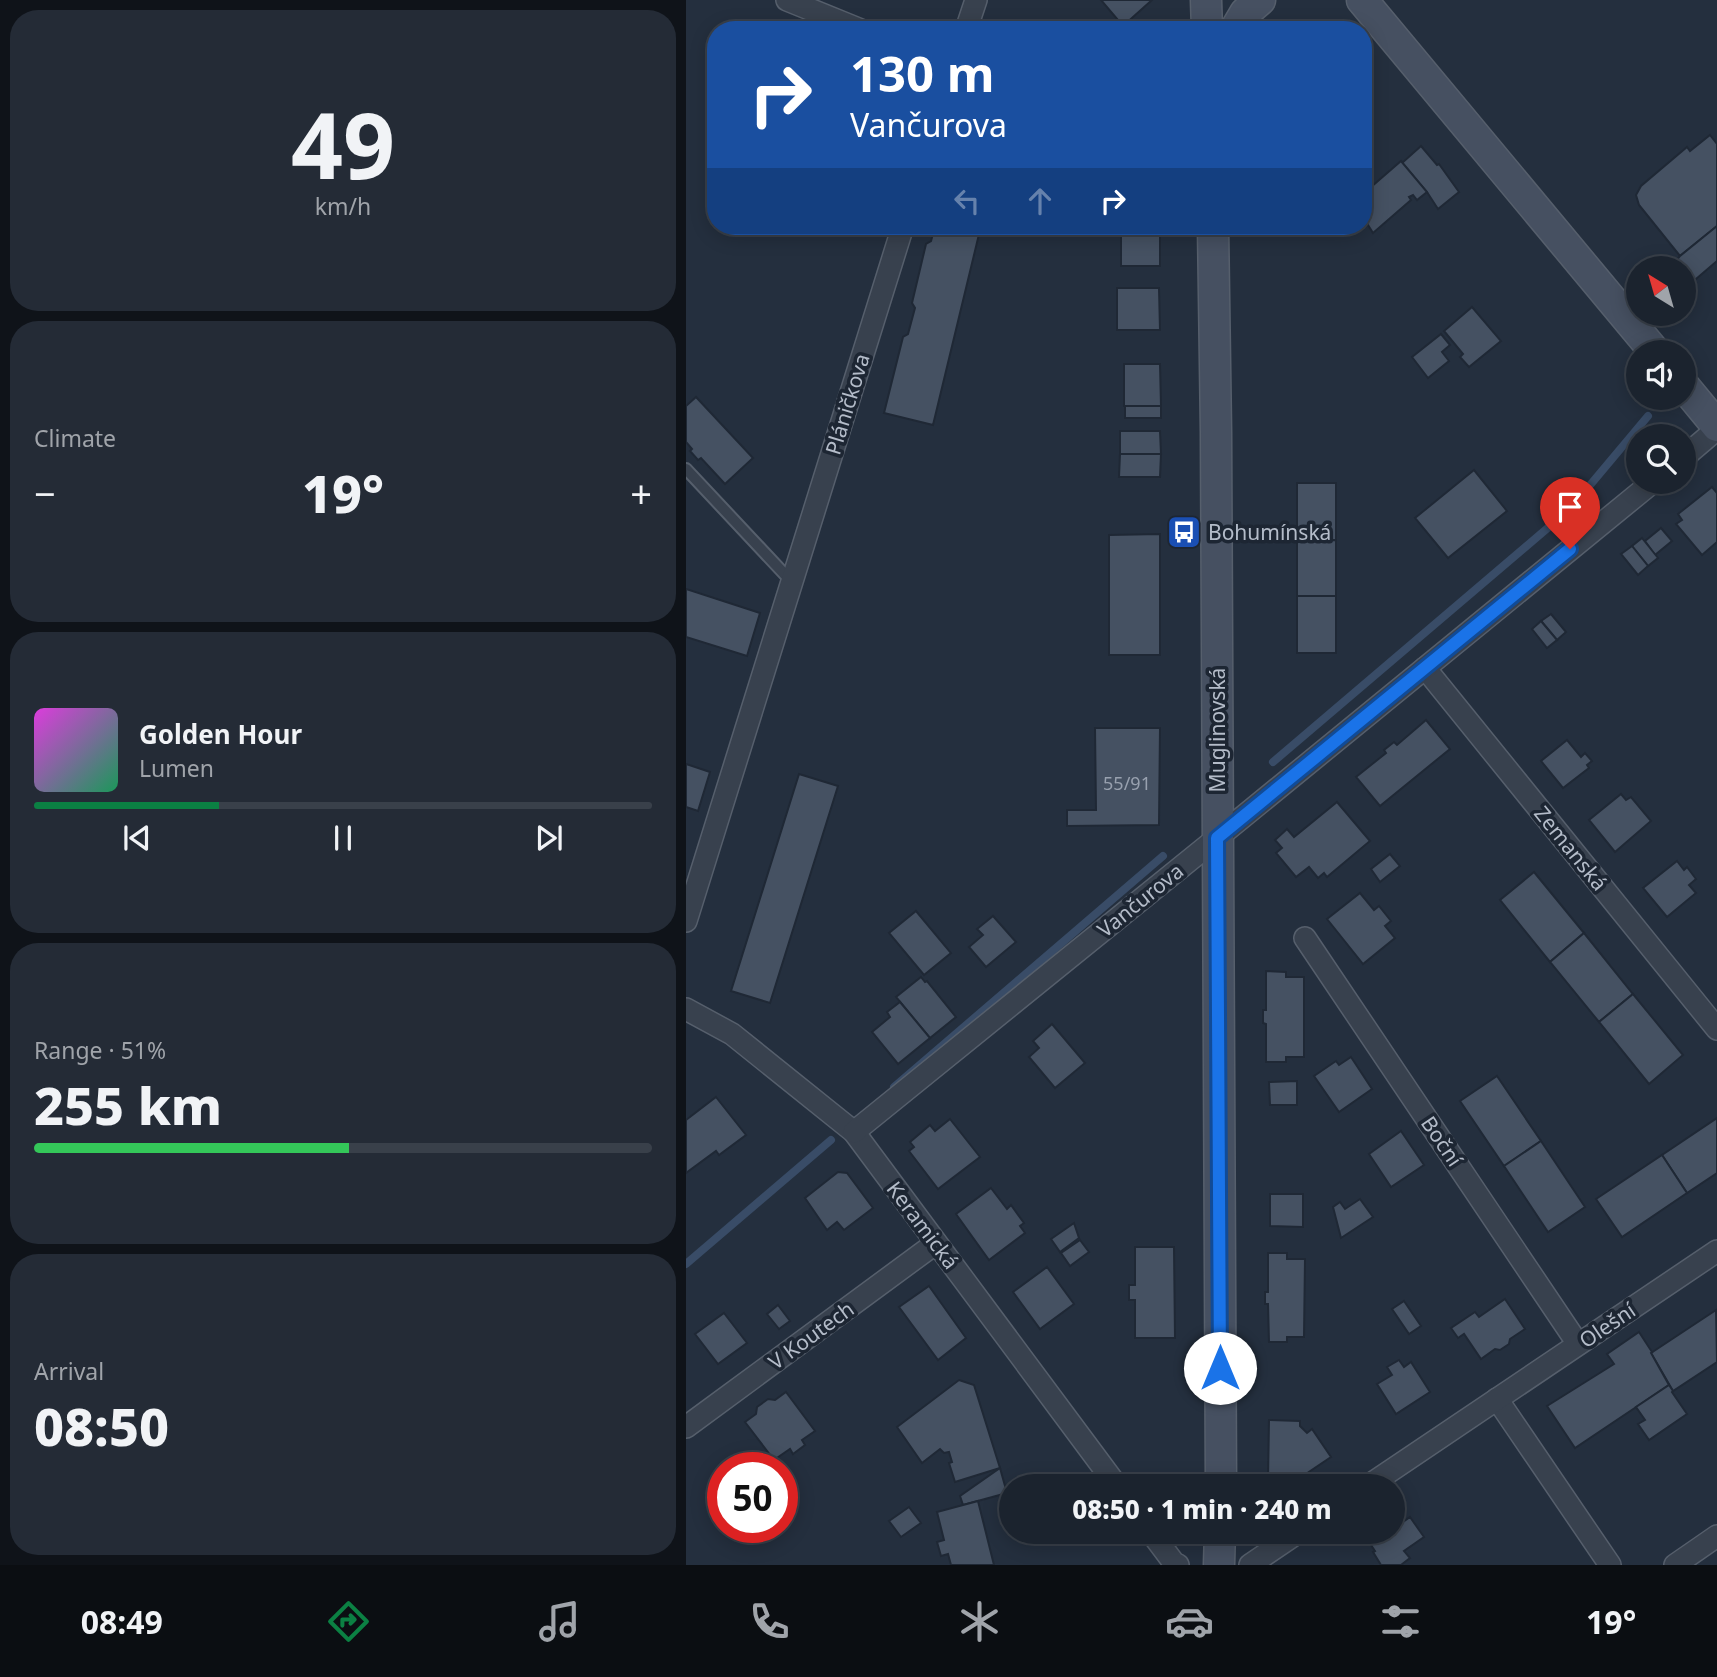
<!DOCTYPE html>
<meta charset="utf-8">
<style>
body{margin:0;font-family:"Noto Sans",sans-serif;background:#242b36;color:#f1f3f6;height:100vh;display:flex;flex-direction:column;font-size:26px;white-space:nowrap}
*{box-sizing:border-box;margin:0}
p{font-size:23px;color:#a0a4aa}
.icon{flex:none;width:38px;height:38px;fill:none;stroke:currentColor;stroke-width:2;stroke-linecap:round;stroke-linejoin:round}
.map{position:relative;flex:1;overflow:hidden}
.panel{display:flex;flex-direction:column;gap:10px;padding:10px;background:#0f1319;width:686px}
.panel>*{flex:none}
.banner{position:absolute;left:21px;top:21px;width:665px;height:214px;border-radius:28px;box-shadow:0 4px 18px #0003,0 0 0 2px #39404a;background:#1a4fa0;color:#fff;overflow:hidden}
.needle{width:46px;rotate:323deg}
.controls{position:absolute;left:940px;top:256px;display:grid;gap:14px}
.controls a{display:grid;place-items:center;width:70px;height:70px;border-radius:50%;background:#1b232e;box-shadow:0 4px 18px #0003,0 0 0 2px #39404a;font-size:35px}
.speed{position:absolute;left:21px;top:1452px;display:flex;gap:14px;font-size:35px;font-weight:700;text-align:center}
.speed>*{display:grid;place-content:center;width:91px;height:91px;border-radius:50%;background:#1b232e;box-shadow:0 4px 18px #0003,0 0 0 2px #39404a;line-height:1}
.speed .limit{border:10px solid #d22;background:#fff;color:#111}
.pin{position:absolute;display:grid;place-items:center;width:60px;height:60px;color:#fff;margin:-72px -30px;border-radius:50% 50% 50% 0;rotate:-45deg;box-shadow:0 0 7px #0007}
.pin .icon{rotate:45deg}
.me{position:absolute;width:77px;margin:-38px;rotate:0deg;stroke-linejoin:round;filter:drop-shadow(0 0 5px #0008)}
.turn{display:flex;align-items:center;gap:24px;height:147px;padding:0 28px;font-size:32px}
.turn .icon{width:91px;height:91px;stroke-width:2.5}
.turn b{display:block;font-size:49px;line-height:60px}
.lanes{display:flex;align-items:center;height:66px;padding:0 28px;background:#0003;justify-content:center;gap:35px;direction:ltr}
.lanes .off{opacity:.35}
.big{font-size:52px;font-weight:800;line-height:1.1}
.panel .widget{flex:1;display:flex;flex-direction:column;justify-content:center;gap:10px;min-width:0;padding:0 24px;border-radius:28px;background:#242b36}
.panel .dial{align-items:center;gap:0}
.dial b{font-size:91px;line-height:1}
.song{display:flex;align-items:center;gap:21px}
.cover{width:84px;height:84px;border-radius:10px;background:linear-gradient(135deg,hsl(300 70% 55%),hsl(150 70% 35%))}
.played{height:7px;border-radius:4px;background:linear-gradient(90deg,#0b8043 30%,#39404a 30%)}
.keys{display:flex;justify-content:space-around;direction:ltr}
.heat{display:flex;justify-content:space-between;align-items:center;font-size:38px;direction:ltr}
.charge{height:10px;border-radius:5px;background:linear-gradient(90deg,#34c759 51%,#39404a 0)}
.trip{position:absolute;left:313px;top:1474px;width:406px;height:70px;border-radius:35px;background:#1b232e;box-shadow:0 4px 18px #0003,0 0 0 2px #39404a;font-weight:800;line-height:70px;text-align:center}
.dock{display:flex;height:112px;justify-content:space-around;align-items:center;background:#0b0e12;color:#a0a4aa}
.dock .icon{width:49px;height:49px}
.dock .current{color:#0b8043}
.dock b{font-size:32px;color:#f1f3f6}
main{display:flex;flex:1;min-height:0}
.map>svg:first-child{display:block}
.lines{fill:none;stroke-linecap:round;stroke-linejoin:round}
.stream{stroke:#394c67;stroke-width:8}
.building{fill:#455162;stroke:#1f2835;stroke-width:2}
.service-casing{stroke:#565f6c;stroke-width:14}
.minor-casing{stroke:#565f6c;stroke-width:24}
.secondary-casing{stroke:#565f6c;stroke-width:33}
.service{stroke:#38414e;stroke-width:10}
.minor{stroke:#38414e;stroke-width:21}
.secondary{stroke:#465061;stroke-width:30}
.route-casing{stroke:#114b97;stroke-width:18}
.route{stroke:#1a73e8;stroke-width:12}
.labels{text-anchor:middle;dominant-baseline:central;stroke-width:7;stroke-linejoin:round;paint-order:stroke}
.number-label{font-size:18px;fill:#98a1af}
.street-label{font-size:21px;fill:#b4bcc9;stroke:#1d2633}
.poi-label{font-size:21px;fill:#b4bcc9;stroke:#1d2633;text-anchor:start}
</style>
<main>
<section class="panel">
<div class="widget dial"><b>49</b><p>km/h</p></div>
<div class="widget"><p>Climate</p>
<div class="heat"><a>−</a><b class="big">19°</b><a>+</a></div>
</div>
<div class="widget">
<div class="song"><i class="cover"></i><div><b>Golden Hour</b><p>Lumen</p></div></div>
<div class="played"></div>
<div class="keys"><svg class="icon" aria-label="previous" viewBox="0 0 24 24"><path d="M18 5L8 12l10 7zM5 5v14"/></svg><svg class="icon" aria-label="pause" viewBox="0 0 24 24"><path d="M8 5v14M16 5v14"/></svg><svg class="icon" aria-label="next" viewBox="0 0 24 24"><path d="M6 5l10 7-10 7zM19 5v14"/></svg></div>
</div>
<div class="widget"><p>Range · 51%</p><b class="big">255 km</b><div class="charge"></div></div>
<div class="widget"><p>Arrival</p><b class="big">08:50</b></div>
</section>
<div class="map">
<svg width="1031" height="1565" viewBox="0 0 1031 1565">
<rect width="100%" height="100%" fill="#242f3e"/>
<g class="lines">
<g class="stream">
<path d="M587,762L884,509L962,416"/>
<path d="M208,1087L477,856"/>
<path d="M0,1264L145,1140"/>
</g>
</g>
<g class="building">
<path d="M415,0H466L437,26Z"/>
<path d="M1024,135L1031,144V226L994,256L953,205L950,195L955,186L1001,147L1004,151Z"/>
<path d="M735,146L751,165L753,164L773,192L752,209L741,192L716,163Z"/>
<path d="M715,161L741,192L731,200L727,195L723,197L725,200L687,233L677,217V194Z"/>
<path d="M249,226H295L247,425L198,413L217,337L222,334L229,308L226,303L240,244L245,241Z"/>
<path d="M1031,226V261L1010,279H998V268H990L991,260L994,256Z"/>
<path d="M474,227V266H435V229Z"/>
<path d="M431,288H473L474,330H431Z"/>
<path d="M786,307L815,341L783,367L774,357L777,354L758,331Z"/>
<path d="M755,334L764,345L756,352L763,361L742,378L726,357Z"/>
<path d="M438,364H474L475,406H438Z"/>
<path d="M10,397L67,458L39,484L15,458L12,460L4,451L6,449L0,442V406Z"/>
<rect x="439" y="406" width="36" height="12"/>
<path d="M434,431H474L475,454H434Z"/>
<path d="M434,454H475L474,477H433Z"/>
<path d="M788,470L821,511L762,558L729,518Z"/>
<path d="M611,483H650V540L611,541Z"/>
<path d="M1026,487L1031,493V542L1016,555L990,524L996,520L992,514Z"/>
<path d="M975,528L986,541L969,555L959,541Z"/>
<path d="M474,534V655H423V535Z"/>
<path d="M956,538L972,558L962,566L946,546Z"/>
<path d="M650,540V596H611V541Z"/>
<path d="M946,546L962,566L952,575L935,554Z"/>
<path d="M0,589L74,613L61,656L0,637Z"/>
<rect x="611" y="596" width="39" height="57"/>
<path d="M865,614L880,632L871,640L855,621Z"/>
<path d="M855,621L871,640L861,648L846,629Z"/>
<path d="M740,720L764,749L694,806L670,777L700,753L698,750L708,742L711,745Z"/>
<path d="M409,728H474L473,825L381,826V810H410Z"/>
<path d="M881,740L895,757L899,753L906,761L901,765L903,768L877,788L855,761Z"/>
<path d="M0,764L24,772L12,811L0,807Z"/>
<path d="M113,774L152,786L84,1003L45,991Z"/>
<path d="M935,794L940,800L945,797L965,821L929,852L903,820Z"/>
<path d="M651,802L684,841L641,877L638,873L632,878L623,867L610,877L590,853L596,848L589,840L601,829L608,837Z"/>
<path d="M704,854L714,866L694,882L685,869Z"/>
<path d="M991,861L998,870L1001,867L1010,879L1003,885L1010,893L981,917L957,888Z"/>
<path d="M848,872L898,933L864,962L814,900Z"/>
<path d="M674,893L688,910L693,906L705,921L699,926L709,938L677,964L641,919Z"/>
<path d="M230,911L265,953L238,975L203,933Z"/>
<path d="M307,916L330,942L300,967L283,947L297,935L291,929Z"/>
<path d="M898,933L947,994L913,1022L864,962Z"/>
<path d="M580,971L600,972V977H618V1057H600V1062H580V1024L577,1023V1010H580Z"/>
<path d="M235,977L239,982L241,981L270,1017L244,1038L210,997Z"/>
<path d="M947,994L997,1055L963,1084L913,1022Z"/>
<path d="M214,1002L244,1038L212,1064L186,1032L204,1017L201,1012Z"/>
<path d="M366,1024L399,1063L369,1088L343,1057L353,1048L347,1041Z"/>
<path d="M665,1057L686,1089L653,1112L628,1076L650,1061L653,1065Z"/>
<path d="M811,1076L855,1141L818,1166L774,1101Z"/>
<path d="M611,1081V1105H584L583,1082Z"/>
<path d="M30,1097L60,1135L33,1155L30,1151L0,1173V1120Z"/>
<path d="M1031,1118V1173L1001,1193L976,1155Z"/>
<path d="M264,1119L294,1157L252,1189L223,1151L228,1147L224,1142L244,1125L249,1131Z"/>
<path d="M715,1131L738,1165L705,1187L683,1154Z"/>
<path d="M855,1141L899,1207L862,1232L818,1166Z"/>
<path d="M976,1155L1001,1193L936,1237L910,1199Z"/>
<path d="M152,1172L161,1173L187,1208L158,1230L151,1222L141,1230L119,1198Z"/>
<path d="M305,1188L321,1209L325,1205L338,1223L334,1226L339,1233L303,1260L270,1214Z"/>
<path d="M584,1194H617V1227L584,1226Z"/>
<path d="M674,1199L687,1217L655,1238L647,1207L654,1202L659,1209Z"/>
<path d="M388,1223L393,1238L374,1252L365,1239Z"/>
<path d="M394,1240L403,1252L384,1266L375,1253Z"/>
<path d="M449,1247H488L489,1338H449V1300H443V1285H449Z"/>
<path d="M582,1253H601V1259H619L618,1337H601V1342H583L582,1304H579V1292H582Z"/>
<path d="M361,1267L388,1304L354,1329L327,1292Z"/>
<path d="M243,1286L280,1338L252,1360L213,1307Z"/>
<path d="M819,1299L839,1329L824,1339L823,1344L814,1350L809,1349L795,1359L778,1334L772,1338L765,1328L789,1312L793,1317Z"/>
<path d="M718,1301L735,1326L723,1334L706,1309Z"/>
<path d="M92,1305L104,1321L93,1329L81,1314Z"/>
<path d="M1030,1310L1031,1362L987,1391L965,1353Z"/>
<path d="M38,1313L61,1343L32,1364L9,1334Z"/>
<path d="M953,1332L966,1352L965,1353L983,1385L889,1448L861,1406L928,1364L921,1354Z"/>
<path d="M713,1360L718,1367L725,1362L744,1392L710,1414L691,1384L706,1375L701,1367Z"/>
<path d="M273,1380L288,1385L314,1468L269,1482L263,1463L266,1462L263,1452L258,1453L254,1449L236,1463L211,1427Z"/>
<path d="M983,1385L987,1391L986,1392L1001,1414L963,1440L952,1424L959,1420L950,1407Z"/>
<path d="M100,1392L129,1431L116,1440L119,1445L107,1454L104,1449L88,1460L59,1422L70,1414L71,1407L82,1399L89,1400Z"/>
<path d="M583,1420L614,1421V1426L621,1433L626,1429L645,1457L602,1486H593L582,1480Z"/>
<path d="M314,1468L321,1493L277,1505L274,1496Z"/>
<path d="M292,1501L308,1565H265L262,1554L255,1556L251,1542L258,1540L251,1512Z"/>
<path d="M223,1507L235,1523L215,1537L203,1521Z"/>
<path d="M724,1517L738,1537L718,1551L724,1558L715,1565H695L687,1552L689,1551L681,1539L692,1531H707V1529Z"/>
</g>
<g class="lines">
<g class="service-casing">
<path id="service" d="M0,469L105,581"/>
</g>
<g class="minor-casing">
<g id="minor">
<path d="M101,0L175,30"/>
<path d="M280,30L290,0"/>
<path d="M998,457L1031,429"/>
<path d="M739,668L1031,1029"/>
<path d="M0,921L217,226"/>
<path d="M619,938L892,1344"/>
<path d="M0,1009L46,1034L168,1132L431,1486"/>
<path d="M168,1132L531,838L968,481"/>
<path d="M811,1399L924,1565"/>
<path d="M0,1427L250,1243"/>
<path d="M682,1486L1031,1251"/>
<path d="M464,1531L488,1563L492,1565"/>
<path d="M564,1565L614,1531"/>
<path d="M989,1565L1031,1536"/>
</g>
</g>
<g class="secondary-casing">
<g id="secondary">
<path d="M520,0L521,30"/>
<path d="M676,0L969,352"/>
<path d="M549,30L559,13L574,0"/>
<path d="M527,226L530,432L535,1486"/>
<path d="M998,386L1031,426"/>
<path d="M533,1565L534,1531"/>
</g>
</g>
<use href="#service" class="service"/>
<use href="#minor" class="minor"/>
<use href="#secondary" class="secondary"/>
</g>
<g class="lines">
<g class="route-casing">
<path id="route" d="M534,1368L531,838L884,549"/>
</g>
<use href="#route" class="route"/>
</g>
<defs>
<g id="bus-square" transform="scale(1.75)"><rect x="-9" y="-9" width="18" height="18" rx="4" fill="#1a4fb4" stroke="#1d2633"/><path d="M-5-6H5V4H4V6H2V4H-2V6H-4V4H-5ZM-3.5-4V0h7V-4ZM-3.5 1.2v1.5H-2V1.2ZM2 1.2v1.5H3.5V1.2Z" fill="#fff"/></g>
</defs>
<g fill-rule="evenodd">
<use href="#bus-square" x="498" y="532"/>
</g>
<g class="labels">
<g class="number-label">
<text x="441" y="783">55/91</text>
</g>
<g class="street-label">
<text transform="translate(161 404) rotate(-73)">Pláničkova</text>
<text transform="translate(531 730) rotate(-90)">Muglinovská</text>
<text transform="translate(885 848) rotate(51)">Zemanská</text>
<text transform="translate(454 900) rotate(-39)">Vančurova</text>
<text transform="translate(756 1141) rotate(56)">Boční</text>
<text transform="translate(237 1225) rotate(53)">Keramická</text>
<text transform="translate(921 1325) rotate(-34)">Olešní</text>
<text transform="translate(125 1335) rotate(-36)">V Koutech</text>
</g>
<g class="poi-label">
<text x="522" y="532">Bohumínská</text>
</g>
</g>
</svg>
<div class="controls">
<a><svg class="needle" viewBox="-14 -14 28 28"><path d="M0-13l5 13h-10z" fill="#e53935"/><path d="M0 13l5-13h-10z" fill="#a0a4aa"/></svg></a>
<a><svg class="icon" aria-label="sound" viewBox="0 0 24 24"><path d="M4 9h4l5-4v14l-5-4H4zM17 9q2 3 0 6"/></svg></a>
<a><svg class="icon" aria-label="search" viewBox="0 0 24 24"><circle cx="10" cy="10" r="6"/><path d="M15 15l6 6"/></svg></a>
</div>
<div class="speed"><div class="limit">50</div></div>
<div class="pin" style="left:884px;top:549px;background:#d93025"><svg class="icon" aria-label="arrive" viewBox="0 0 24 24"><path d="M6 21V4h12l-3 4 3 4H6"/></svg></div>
<svg class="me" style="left:534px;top:1368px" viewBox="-20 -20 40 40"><circle r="19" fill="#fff"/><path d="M0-13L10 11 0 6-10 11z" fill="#1a73e8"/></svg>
<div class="trip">08:50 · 1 min · 240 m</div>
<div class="banner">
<div class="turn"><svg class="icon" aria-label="right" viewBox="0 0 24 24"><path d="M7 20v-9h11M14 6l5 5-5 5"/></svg><div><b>130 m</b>Vančurova</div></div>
<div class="lanes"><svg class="icon off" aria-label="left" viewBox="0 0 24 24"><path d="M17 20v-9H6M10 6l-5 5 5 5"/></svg><svg class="icon off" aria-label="ahead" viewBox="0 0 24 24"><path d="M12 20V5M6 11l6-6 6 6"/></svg><svg class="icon" aria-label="right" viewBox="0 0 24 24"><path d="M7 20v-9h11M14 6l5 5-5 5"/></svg></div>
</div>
</div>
</main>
<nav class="dock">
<b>08:49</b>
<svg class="icon current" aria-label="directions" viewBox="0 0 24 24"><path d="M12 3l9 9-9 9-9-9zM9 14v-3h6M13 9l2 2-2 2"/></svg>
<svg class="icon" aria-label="music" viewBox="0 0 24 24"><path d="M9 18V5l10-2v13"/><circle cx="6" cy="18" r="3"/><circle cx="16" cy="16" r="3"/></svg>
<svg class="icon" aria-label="phone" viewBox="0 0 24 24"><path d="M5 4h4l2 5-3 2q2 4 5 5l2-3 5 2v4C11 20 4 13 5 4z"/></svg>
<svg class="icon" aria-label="climate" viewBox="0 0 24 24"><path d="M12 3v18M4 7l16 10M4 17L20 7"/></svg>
<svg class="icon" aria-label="car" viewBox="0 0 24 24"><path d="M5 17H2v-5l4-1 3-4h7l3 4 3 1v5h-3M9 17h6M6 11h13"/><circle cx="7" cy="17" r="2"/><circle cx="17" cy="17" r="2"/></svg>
<svg class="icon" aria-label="filters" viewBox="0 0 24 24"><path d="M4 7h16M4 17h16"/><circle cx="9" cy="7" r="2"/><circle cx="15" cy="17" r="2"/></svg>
<b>19°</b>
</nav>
